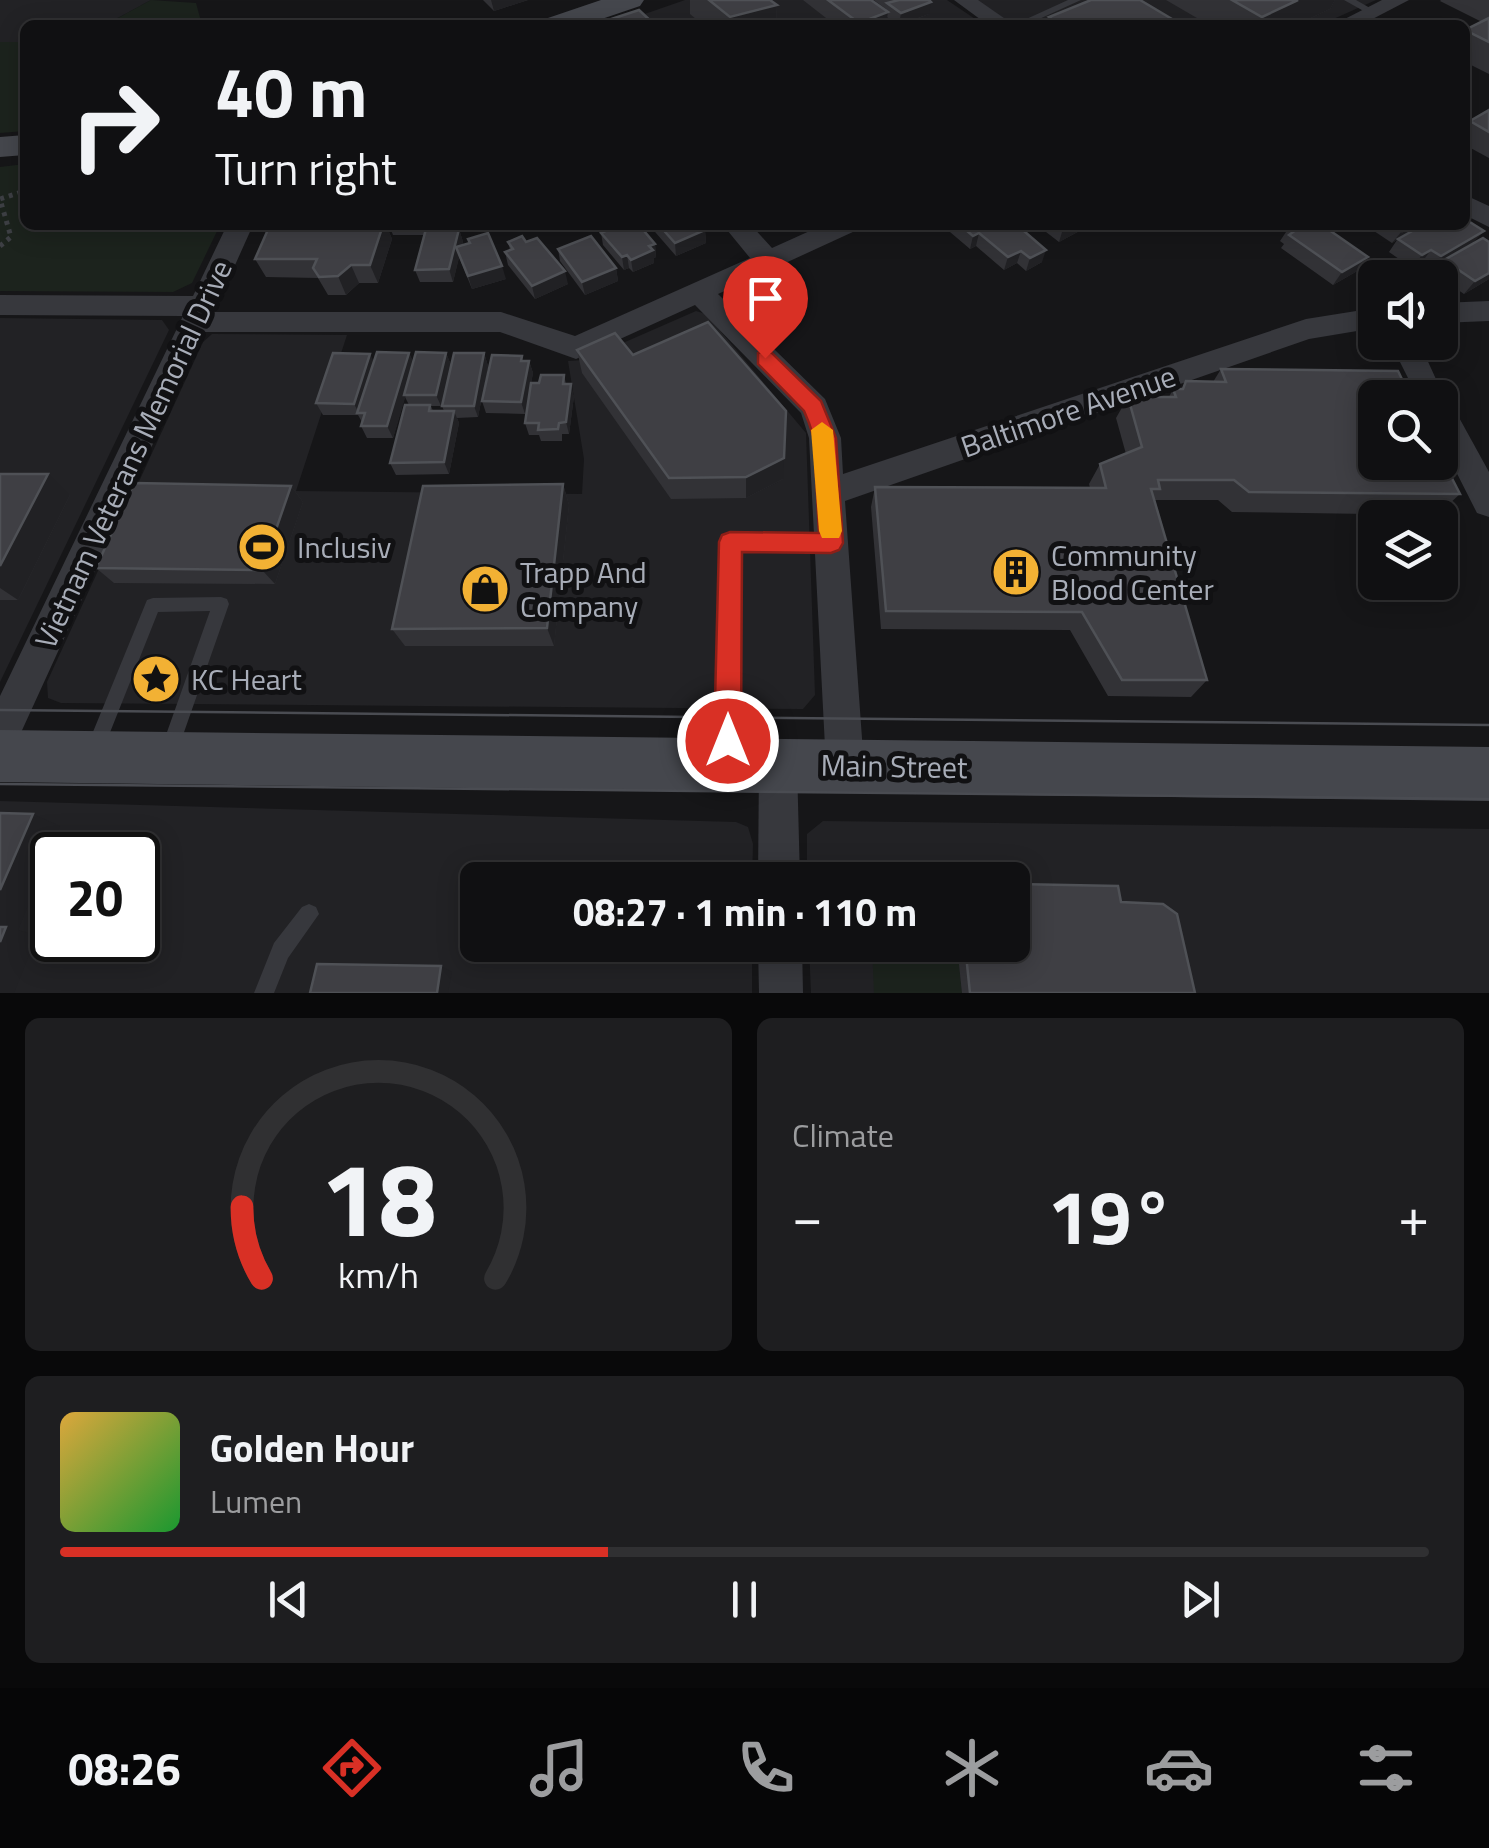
<!DOCTYPE html>
<meta charset="utf-8">
<style>
body{margin:0;font-family:"Titillium Web",sans-serif;background:#1e1e20;color:#f1f3f6;height:100vh;display:flex;flex-direction:column;font-size:38px;white-space:nowrap}
*{box-sizing:border-box;margin:0}
p{font-size:32px;color:#9c9d9f}
.icon{flex:none;width:55px;height:55px;fill:none;stroke:currentColor;stroke-width:2;stroke-linecap:round;stroke-linejoin:round}
.map{position:relative;height:993px;overflow:hidden}
.details{display:flex;flex-direction:column;gap:25px;padding:25px;background:#09090a;flex:1}
.details>*{flex:none}
.banner{position:absolute;left:20px;top:20px;width:1450px;height:210px;border-radius:15px;box-shadow:0 5px 25px #0003,0 0 0 2px #303032;background:#101012;color:#f1f3f6;overflow:hidden}
.buttons{position:absolute;left:1358px;top:260px;display:grid;gap:20px}
.buttons a{display:grid;place-items:center;width:100px;height:100px;border-radius:15px;background:#101012;box-shadow:0 5px 25px #0003,0 0 0 2px #303032;font-size:50px}
.speed{position:absolute;left:30px;top:832px;display:flex;gap:20px;font-size:50px;font-weight:700;text-align:center}
.speed>*{display:grid;place-content:center;width:130px;height:130px;border-radius:50%;background:#101012;box-shadow:0 5px 25px #0003,0 0 0 2px #303032;line-height:1}
.speed .limit{border:5px solid #111;border-radius:15px;background:#fff;color:#111}
.pin{position:absolute;display:grid;place-items:center;width:85px;height:85px;color:#fff;margin:-102px -42px;border-radius:50% 50% 50% 0;rotate:-45deg;box-shadow:0 0 10px #0007}
.pin .icon{rotate:45deg}
.me{position:absolute;width:110px;margin:-55px;rotate:0deg;stroke-linejoin:round;filter:drop-shadow(0 0 8px #0008)}
.turn{display:flex;align-items:center;gap:35px;height:210px;padding:0 30px;font-size:45px}
.turn .icon{width:130px;height:130px;stroke-width:2.5}
.turn b{display:block;font-size:70px;line-height:85px}
.big{font-size:75px;font-weight:700;line-height:1.1}
.details .card{flex:1;display:flex;flex-direction:column;justify-content:center;gap:15px;min-width:0;padding:0 35px;border-radius:15px;background:#1e1e20}
.details .dial{align-items:center;gap:0}
.dial svg{height:260px;overflow:visible;fill:none;stroke:#303032;stroke-width:7;stroke-linecap:round;text-anchor:middle}
.dial text{fill:#f1f3f6;stroke:none}
.song{display:flex;align-items:center;gap:30px}
.cover{width:120px;height:120px;border-radius:15px;background:linear-gradient(135deg,hsl(40 70% 55%),hsl(130 70% 35%))}
.played{height:10px;border-radius:5px;background:linear-gradient(90deg,#d93025 40%,#303032 40%)}
.keys{display:flex;justify-content:space-around;direction:ltr}
.heat{display:flex;justify-content:space-between;align-items:center;font-size:55px;direction:ltr}
.details .tiles{flex:1;display:grid;gap:25px;grid-template-columns:1fr 1fr}
.card:last-child{grid-column:span 2}
.trip{position:absolute;left:460px;top:862px;width:570px;height:100px;border-radius:15px;background:#101012;box-shadow:0 5px 25px #0003,0 0 0 2px #303032;font-weight:700;line-height:100px;text-align:center}
.menu{display:flex;height:160px;justify-content:space-around;align-items:center;background:#060607;color:#9c9d9f}
.menu .icon{width:70px;height:70px}
.menu .active{color:#d93025}
.menu b{font-size:45px;color:#f1f3f6}
.map>svg:first-child{display:block}
.built{fill:#222225;fill-rule:evenodd}
.green{fill:#1c231d}
.lines{fill:none;stroke-linecap:round;stroke-linejoin:round}
.path{stroke:#3d3f44;stroke-width:5;stroke-dasharray:4 5;stroke-linecap:butt}
.lane{fill:#37383d;fill-rule:evenodd}
.street{fill:#37383d;fill-rule:evenodd}
.secondary{fill:#45474d;fill-rule:evenodd}
.tram{stroke:#4a4c52;stroke-width:2.5}
.wall{fill:#323236}
.shaded-wall{fill:#212124}
.building{fill:#3f3f44;stroke:#4f5156;stroke-width:2.5}
.route{fill:#d93025;stroke:#8d1f18;stroke-width:2.5}
.slow{fill:#f59e0b}
.labels{text-anchor:middle;dominant-baseline:central;stroke-width:10;stroke-linejoin:round;paint-order:stroke}
.street-label{font-size:30px;fill:#a8adb8;stroke:#111113}
.poi-label{font-size:30px;fill:#a8adb8;stroke:#111113;text-anchor:start}
</style>
<div class="map">
<svg width="1489" height="993" viewBox="0 0 1489 993">
<rect width="100%" height="100%" fill="#161618"/>
<g class="built">
<path d="M0,0H151L105,25H25V42H0Z"/>
<path d="M685,0H947L984,25H613Z"/>
<path d="M976,0H1111L1152,25H1014Z"/>
<path d="M1140,0H1376L1320,25H1182Z"/>
<path d="M696,311L706,314L806,433L815,695L803,709L61,703L48,698L47,682L203,342L212,334L347,335L296,491L582,494L584,459L568,361L584,360Z"/>
<path d="M0,318L162,320L169,330L0,682Z"/>
<path d="M0,801L736,822L748,827L753,844L752,880H478V945H752V993H0ZM52,855H138V940H52Z"/>
<path d="M823,821L1489,829V993H811L809,945H1012V880H807V834Z"/>
</g>
<g class="green">
<path d="M151,0L196,3L202,25H105Z"/>
<path d="M0,42H25V131L0,133Z"/>
<path d="M25,164V225H220L192,283L173,292L0,291V167Z"/>
<path d="M872,945H957L962,993H874Z"/>
</g>
<g class="lines">
<path class="path" d="M0,246L11,237L0,199L25,191"/>
<g class="lane">
<path d="M1068,0H1081L1026,25H1013Z"/>
<path d="M1344,0H1356L1377,12L1369,14Z"/>
<path d="M731,535L831,536L836,538L839,543L836,548L831,550L739,549L737,757L734,763L728,766L722,763L719,757L723,542L726,537Z"/>
<path d="M221,597L227,599L229,604L176,755L170,758L164,755L161,749L210,611L158,612L101,755L95,758L89,755L86,749L147,600L153,598Z"/>
<path d="M309,904L316,907L319,914L288,958L274,993H254L274,943L302,907Z"/>
</g>
<g class="street">
<path d="M954,0H978L1014,25H988Z"/>
<path d="M1382,0H1409L1361,25H1333Z"/>
<path d="M1465,195L1489,206V227L1465,215Z"/>
<path d="M227,225H253L214,312H501L575,336L750,258L723,225H751L772,248L823,225H859L855,231L718,294L825,399L841,438L843,474L1306,319L1375,308V328L1309,339L845,501L864,766L859,780L845,785L831,780L826,766L809,438L801,413L695,305L576,359L500,332H204L13,750L0,756V696L183,316L0,315V295L193,296Z"/>
<path d="M1489,301V321L1440,323V303Z"/>
<path d="M1390,342H1419L1446,401L1451,403L1489,472V517L1477,513L1440,440V398H1418Z"/>
<path d="M778,746L792,751L797,765L800,880H758L759,765L764,751Z"/>
<path d="M758,945H802L803,993H759Z"/>
</g>
<g class="secondary">
<path d="M601,0H644L640,6L584,25H540L545,19Z"/>
<path d="M25,135V155L0,157V137Z"/>
<path d="M0,730L1489,747V801L0,782Z"/>
</g>
<g class="tram">
<path d="M0,710L1489,725"/>
<path d="M0,784L1489,799"/>
</g>
</g>
<g class="wall">
<path d="M483,0H528L494,11Z"/>
<path d="M690,0H770L777,5L776,25H703L690,14Z"/>
<path d="M803,0H871L886,11V9L874,0H929V14L901,25H898L887,17L886,25H835Z"/>
<path d="M1166,0H1335L1330,9L1296,25H1209Z"/>
<path d="M1441,0H1489V74L1465,62V31L1482,22L1440,1Z"/>
<path d="M1049,17L1182,25H1047Z"/>
<path d="M1489,110V158L1465,145V127L1470,121Z"/>
<path d="M270,225H386L392,239L378,283H359L346,295H328L318,278L266,277L255,259Z"/>
<path d="M389,225H428L427,229H459L463,242L462,245L506,279L472,289L459,257L453,282H420L415,270L424,235H393Z"/>
<path d="M607,225H639L655,244L656,257L654,258V263L633,272L629,268L624,270L603,245L601,233L607,230Z"/>
<path d="M649,225H701L705,230L706,243L676,256Z"/>
<path d="M952,225H1017L1042,262L1026,271L1017,263L1004,270L976,246L970,249L950,232Z"/>
<path d="M1037,225H1086L1085,228L1059,242Z"/>
<path d="M1365,225H1465L1473,243L1489,242V279L1464,294L1433,273L1443,261L1431,268L1422,262L1412,268L1389,252L1397,240L1392,243Z"/>
<path d="M1288,229L1359,270L1333,285L1281,248L1284,244L1280,241Z"/>
<path d="M508,242H526L568,284L535,299L508,265L505,252L510,250Z"/>
<path d="M558,249L616,268L618,281L585,295L560,261Z"/>
<path d="M577,350L633,355L783,479L746,498L671,499L582,373Z"/>
<path d="M409,353L413,362L446,353L451,365L441,406H431L433,411H444L442,406L484,353L488,366L478,417L457,418L459,423L449,474L396,475L390,463L409,405L405,397L393,438H367L361,426L362,422L358,415H323L316,403L374,361Z"/>
<path d="M524,361H529L533,373L525,414L486,413L482,401Z"/>
<path d="M1221,369L1460,494L1437,515L1232,512L1218,500H1155L1207,680L1191,697L1108,696L1070,630L881,629L871,507L875,487L1090,488L1089,484L1100,464L1126,454L1116,418L1128,397H1169L1173,389H1182L1186,381L1213,382Z"/>
<path d="M564,375L566,384L574,396L569,434H562V441H541L539,435H529L525,423L539,383Z"/>
<path d="M0,474L70,495L18,600H0Z"/>
<path d="M563,484L569,505L554,646H405L392,629Z"/>
<path d="M291,486L303,502L275,584L114,583L96,568Z"/>
<path d="M1121,902L1195,993H962L957,945H1012Z"/>
</g>
<g class="shaded-wall">
<path d="M491,0H528L494,11Z"/>
<path d="M1298,0H1335L1330,9L1296,25H1258L1262,17Z"/>
<path d="M931,2L929,14L899,25L901,13Z"/>
<path d="M777,5L776,25H730V17Z"/>
<path d="M888,12L886,25H859V23Z"/>
<path d="M383,225H386L392,239L378,283L370,265Z"/>
<path d="M1071,225H1086L1085,228L1059,242L1063,229Z"/>
<path d="M1411,225H1424L1392,243L1402,231Z"/>
<path d="M459,229L463,242L453,282L449,269Z"/>
<path d="M705,230L706,243L676,256L675,243Z"/>
<path d="M1484,231L1473,243L1431,268L1441,256Z"/>
<path d="M979,233L976,246L970,249L973,236Z"/>
<path d="M655,244L656,257L654,258V263L633,272L631,260Z"/>
<path d="M1046,250L1042,262L1026,271L1030,258Z"/>
<path d="M1431,250L1422,262L1412,268L1422,255Z"/>
<path d="M1021,251L1017,263L1004,270L1008,257Z"/>
<path d="M627,255L629,268L624,270L622,257Z"/>
<path d="M1368,257L1359,270L1333,285L1342,272Z"/>
<path d="M351,265L359,283L346,295L338,276Z"/>
<path d="M502,266L506,279L472,289L468,276Z"/>
<path d="M616,268L618,281L585,295L582,282Z"/>
<path d="M565,271L568,284L535,299L532,286Z"/>
<path d="M1489,273V279L1464,294L1475,281Z"/>
<path d="M409,353L415,365L393,438L387,426Z"/>
<path d="M446,353L451,365L441,406L436,395Z"/>
<path d="M484,353L488,366L478,417L474,406Z"/>
<path d="M370,354L376,366L359,413L354,404Z"/>
<path d="M529,361L533,373L525,414L521,402Z"/>
<path d="M571,384L574,396L569,434L566,422Z"/>
<path d="M454,411L459,423L449,474L444,462Z"/>
<path d="M784,458L783,479L746,498V477Z"/>
<path d="M48,474L70,495L18,600L0,588V566Z"/>
<path d="M563,484L569,505L554,646L547,628Z"/>
<path d="M291,486L303,502L275,584L262,570Z"/>
<path d="M33,814L60,826L18,930L37,935L14,993H0V890Z"/>
<path d="M441,966L452,972L448,993H437Z"/>
</g>
<g class="building">
<path d="M709,0H770L777,5L730,17Z"/>
<path d="M828,0H871L888,12L859,23Z"/>
<path d="M899,0H929L931,2L901,13L887,3Z"/>
<path d="M1091,0H1140L1182,25H1061L1049,17Z"/>
<path d="M1232,0H1298L1262,17Z"/>
<path d="M639,10L655,25H593Z"/>
<path d="M1489,18V42L1465,30Z"/>
<path d="M1489,110V132L1470,121Z"/>
<path d="M1465,219L1484,231L1441,256L1431,250L1422,255L1398,239L1423,225H1465Z"/>
<path d="M270,225H383L370,265H351L338,276L319,277L313,268L317,259H255Z"/>
<path d="M609,225H639L655,244L649,246L653,250L631,260L627,255L622,257L601,233L612,228Z"/>
<path d="M659,225H701L705,230L675,243Z"/>
<path d="M960,225H1017L1046,250L1030,258L1021,251L1008,257L979,233L973,236Z"/>
<path d="M1295,225H1322L1368,257L1342,272L1289,235L1293,232L1288,229Z"/>
<path d="M1393,225H1411L1402,231Z"/>
<path d="M426,229H459L449,269L415,270Z"/>
<path d="M488,233L502,266L468,276L456,247L470,243L468,239Z"/>
<path d="M522,236L526,242L537,238L565,271L532,286L505,252L513,249L508,242Z"/>
<path d="M591,236L616,268L582,282L558,249Z"/>
<path d="M1483,238L1489,242V273L1475,281L1444,260Z"/>
<path d="M708,322L786,411L784,458L746,477L669,478L577,350L615,333L633,355Z"/>
<path d="M377,352L409,353L387,426H361L365,413H357Z"/>
<path d="M416,352L446,353L436,395H404Z"/>
<path d="M333,353L370,354L354,404L316,403Z"/>
<path d="M454,353H484L474,406H442Z"/>
<path d="M492,355L522,356L521,361H529L521,402L482,401Z"/>
<path d="M1221,369L1398,371L1411,398H1375V462H1440V455L1460,494L1249,492L1234,480H1158L1160,489H1151L1207,680H1122L1082,612L886,611L875,487L1106,488L1100,464L1142,447L1128,397H1176L1173,389H1183L1186,381L1226,382Z"/>
<path d="M541,375H564L563,384H571L566,422L559,423L558,429L538,430L539,423H525L531,383H539Z"/>
<path d="M405,405H430L429,411H454L444,462L390,463Z"/>
<path d="M0,474H48L0,566Z"/>
<path d="M134,483L291,486L262,570L96,568Z"/>
<path d="M563,484L547,628L392,629L423,486Z"/>
<path d="M0,813L33,814L0,890Z"/>
<path d="M1012,884L1118,886L1121,902L1163,904L1177,914L1195,993H970L965,945H1012Z"/>
<path d="M0,927H6L0,942Z"/>
<path d="M317,964L441,966L437,993H310Z"/>
</g>
<path class="route" d="M765,351L772,353L821,401L830,423L836,438L843,543L839,550L831,553L742,552L741,741L737,750L728,754L718,750L714,741L719,542L722,535L730,532L819,533L814,438L809,423L804,411L758,364V353Z"/>
<path class="slow" d="M822,422L833,430L842,531L839,538H822L819,531L811,430Z"/>
<defs>
<g id="stadium-disc" transform="scale(2.5)"><circle r="9.5" fill="#f2b134" stroke="#111113"/><path d="M0-5a6.5 5 0 1 0 0 10a6.5 5 0 1 0 0-10ZM-3.5-1.8h7v3.6h-7Z" fill="#111"/></g>
<g id="building-disc" transform="scale(2.5)"><circle r="9.5" fill="#f2b134" stroke="#111113"/><path d="M-4-6H4V6H1V3H-1V6H-4ZM-2.5-4.3h1.7v1.8h-1.7ZM.8-4.3h1.7v1.8H.8ZM-2.5-1h1.7V.8h-1.7ZM.8-1h1.7V.8H.8Z" fill="#111"/></g>
<g id="shop-disc" transform="scale(2.5)"><circle r="9.5" fill="#f2b134" stroke="#111113"/><path d="M-5-2.5h2.3a2.7 3.5 0 0 1 5.4 0H5L5.5 6h-11ZM-1.5-2.5h3a1.5 2.3 0 0 0-3 0Z" fill="#111"/></g>
<g id="sight-disc" transform="scale(2.5)"><circle r="9.5" fill="#f2b134" stroke="#111113"/><path d="M0-6L1.8-2.2L6-1.7L2.9 1.2L3.7 5.4L0 3.3L-3.7 5.4L-2.9 1.2L-6-1.7L-1.8-2.2Z" fill="#111"/></g>
</defs>
<g fill-rule="evenodd">
<use href="#stadium-disc" x="262" y="547"/>
<use href="#building-disc" x="1016" y="572"/>
<use href="#shop-disc" x="485" y="589"/>
<use href="#sight-disc" x="156" y="679"/>
</g>
<g class="labels">
<g class="street-label">
<text transform="translate(1068 411) rotate(-19)">Baltimore Avenue</text>
<text transform="translate(133 454) rotate(-65)">Vietnam Veterans Memorial Drive</text>
<text transform="translate(894 766) rotate(1)">Main Street</text>
</g>
<g class="poi-label">
<text x="297" y="547">Inclusiv</text>
<text x="1051" y="555">Community<tspan x="1051" dy="34">Blood Center</tspan></text>
<text x="520" y="572">Trapp And<tspan x="520" dy="34">Company</tspan></text>
<text x="191" y="679">KC Heart</text>
</g>
</g>
</svg>
<div class="buttons">
<a><svg class="icon" aria-label="sound" viewBox="0 0 24 24"><path d="M4 9h4l5-4v14l-5-4H4zM17 9q2 3 0 6"/></svg></a>
<a><svg class="icon" aria-label="search" viewBox="0 0 24 24"><circle cx="10" cy="10" r="6"/><path d="M15 15l6 6"/></svg></a>
<a><svg class="icon" aria-label="layers" viewBox="0 0 24 24"><path d="M12 4l9 5-9 5-9-5zM3 14l9 5 9-5"/></svg></a>
</div>
<div class="speed"><div class="limit">20</div></div>
<div class="pin" style="left:765px;top:358px;background:#d93025"><svg class="icon" aria-label="arrive" viewBox="0 0 24 24"><path d="M6 21V4h12l-3 4 3 4H6"/></svg></div>
<svg class="me" style="left:728px;top:741px" viewBox="-20 -20 40 40"><circle r="17" fill="#d93025" stroke="#fff" stroke-width="3"/><path d="M0-11L8 9 0 5-8 9z" fill="#fff"/></svg>
<div class="trip">08:27 · 1 min · 110 m</div>
<div class="banner">
<div class="turn"><svg class="icon" aria-label="right" viewBox="0 0 24 24"><path d="M7 20v-9h11M14 6l5 5-5 5"/></svg><div><b>40 m</b>Turn right</div></div>
</div>
</div>
<section class="details">
<div class="tiles">
<div class="card dial"><svg viewBox="0 0 100 80">
<path d="M14 69A42 42 0 1 1 86 69"/>
<path d="M14 69A42 42 0 0 1 8 47" stroke="#d93025"/>
<text x="50" y="56" font-size="32" font-weight="700">18</text>
<text x="50" y="72" font-size="11">km/h</text>
</svg></div>
<div class="card"><p>Climate</p>
<div class="heat"><a>−</a><b class="big">19°</b><a>+</a></div>
</div>
<div class="card">
<div class="song"><i class="cover"></i><div><b>Golden Hour</b><p>Lumen</p></div></div>
<div class="played"></div>
<div class="keys"><svg class="icon" aria-label="previous" viewBox="0 0 24 24"><path d="M18 5L8 12l10 7zM5 5v14"/></svg><svg class="icon" aria-label="pause" viewBox="0 0 24 24"><path d="M8 5v14M16 5v14"/></svg><svg class="icon" aria-label="next" viewBox="0 0 24 24"><path d="M6 5l10 7-10 7zM19 5v14"/></svg></div>
</div>
</div>
</section>
<nav class="menu">
<b>08:26</b>
<svg class="icon active" aria-label="directions" viewBox="0 0 24 24"><path d="M12 3l9 9-9 9-9-9zM9 14v-3h6M13 9l2 2-2 2"/></svg>
<svg class="icon" aria-label="music" viewBox="0 0 24 24"><path d="M9 18V5l10-2v13"/><circle cx="6" cy="18" r="3"/><circle cx="16" cy="16" r="3"/></svg>
<svg class="icon" aria-label="phone" viewBox="0 0 24 24"><path d="M5 4h4l2 5-3 2q2 4 5 5l2-3 5 2v4C11 20 4 13 5 4z"/></svg>
<svg class="icon" aria-label="climate" viewBox="0 0 24 24"><path d="M12 3v18M4 7l16 10M4 17L20 7"/></svg>
<svg class="icon" aria-label="car" viewBox="0 0 24 24"><path d="M5 17H2v-5l4-1 3-4h7l3 4 3 1v5h-3M9 17h6M6 11h13"/><circle cx="7" cy="17" r="2"/><circle cx="17" cy="17" r="2"/></svg>
<svg class="icon" aria-label="filters" viewBox="0 0 24 24"><path d="M4 7h16M4 17h16"/><circle cx="9" cy="7" r="2"/><circle cx="15" cy="17" r="2"/></svg>
</nav>
